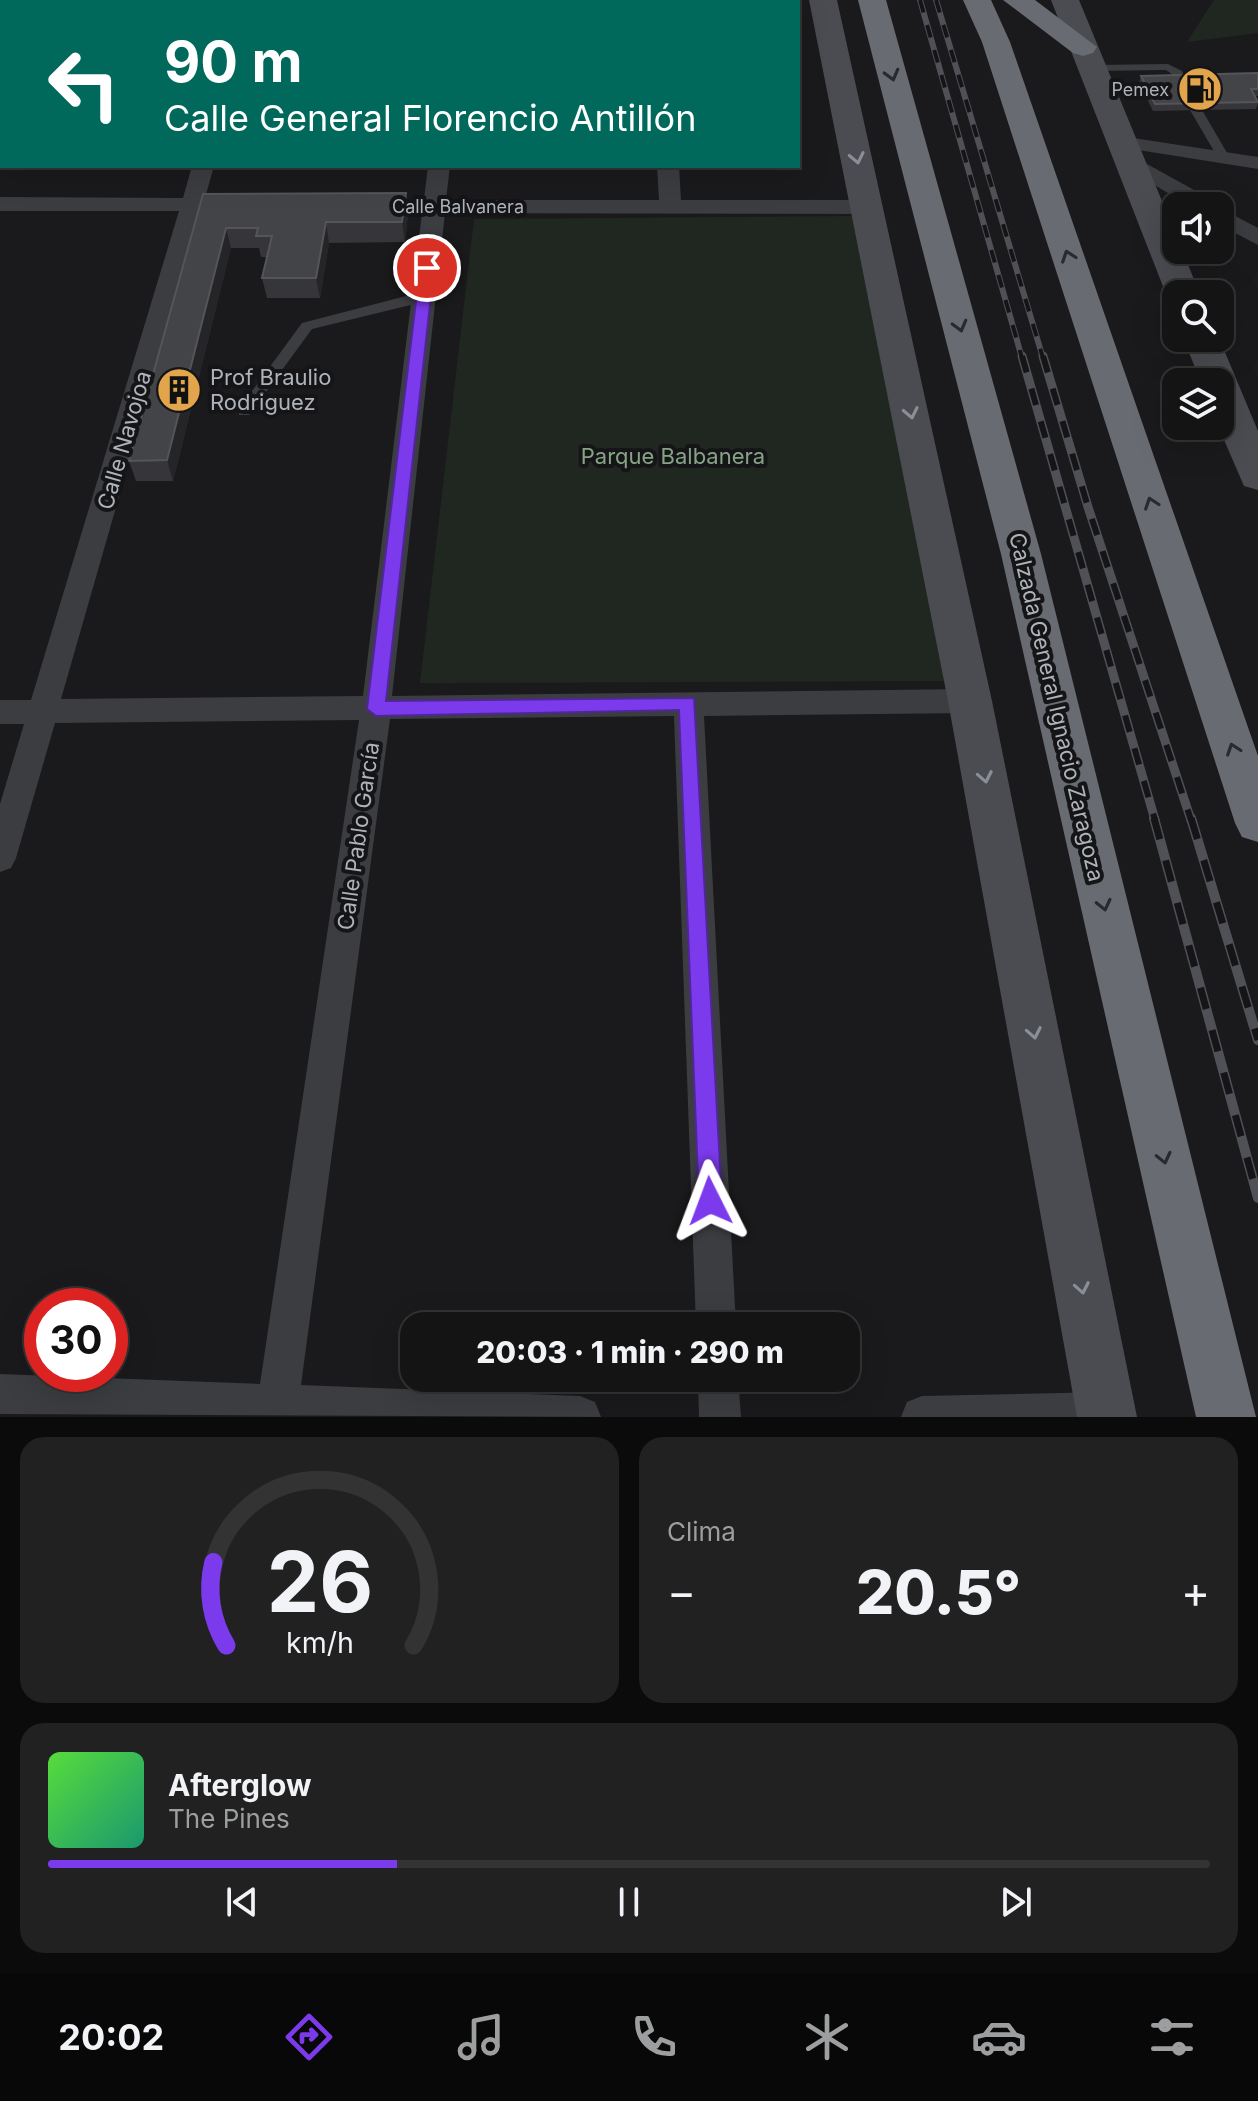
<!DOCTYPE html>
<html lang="es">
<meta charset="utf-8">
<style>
body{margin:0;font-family:Inter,sans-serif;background:#212122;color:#f1f3f6;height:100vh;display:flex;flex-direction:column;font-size:30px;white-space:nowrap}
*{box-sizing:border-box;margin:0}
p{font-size:26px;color:#9d9ea0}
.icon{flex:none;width:44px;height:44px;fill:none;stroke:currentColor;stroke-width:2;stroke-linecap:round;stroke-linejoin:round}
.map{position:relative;height:1417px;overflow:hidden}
.sheet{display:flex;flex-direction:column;gap:20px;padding:20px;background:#0b0b0c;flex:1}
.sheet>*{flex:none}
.hud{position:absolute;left:0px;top:0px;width:800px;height:168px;box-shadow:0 8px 32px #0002,0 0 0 2px #333334;background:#00695c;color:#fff;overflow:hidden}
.controls{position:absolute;left:1162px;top:192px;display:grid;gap:16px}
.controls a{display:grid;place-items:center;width:72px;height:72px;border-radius:16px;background:#141415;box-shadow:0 8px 32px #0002,0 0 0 2px #333334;font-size:40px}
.speed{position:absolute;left:24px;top:1288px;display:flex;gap:16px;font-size:40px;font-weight:700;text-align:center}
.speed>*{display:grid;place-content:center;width:104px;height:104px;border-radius:50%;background:#141415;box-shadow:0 8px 32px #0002,0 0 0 2px #333334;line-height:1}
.speed .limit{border:12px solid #d22;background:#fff;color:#111}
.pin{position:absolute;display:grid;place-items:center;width:68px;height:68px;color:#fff;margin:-34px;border:4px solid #fff;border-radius:50%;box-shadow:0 2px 8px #0007}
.me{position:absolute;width:88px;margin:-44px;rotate:357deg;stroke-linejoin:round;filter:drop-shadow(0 0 6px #0008)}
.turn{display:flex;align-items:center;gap:28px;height:168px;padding:0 32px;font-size:36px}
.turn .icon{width:104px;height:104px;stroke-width:2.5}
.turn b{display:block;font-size:56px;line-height:68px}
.big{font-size:60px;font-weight:800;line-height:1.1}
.sheet .widget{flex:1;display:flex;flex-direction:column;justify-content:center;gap:12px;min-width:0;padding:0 28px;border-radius:24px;background:#212122}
.sheet .dial{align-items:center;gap:0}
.dial svg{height:208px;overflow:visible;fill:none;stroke:#333334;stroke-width:7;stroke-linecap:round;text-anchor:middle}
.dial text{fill:#f1f3f6;stroke:none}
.song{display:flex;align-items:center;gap:24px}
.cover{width:96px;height:96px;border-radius:12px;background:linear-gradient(135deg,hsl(110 70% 55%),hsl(160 70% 35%))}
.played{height:8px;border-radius:4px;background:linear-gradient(90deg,#7c3aed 30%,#333334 30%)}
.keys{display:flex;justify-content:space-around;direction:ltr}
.heat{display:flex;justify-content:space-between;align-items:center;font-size:44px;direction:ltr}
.sheet .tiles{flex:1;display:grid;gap:20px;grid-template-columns:1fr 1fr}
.widget:last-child{grid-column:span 2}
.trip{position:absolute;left:400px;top:1312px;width:460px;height:80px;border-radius:24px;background:#141415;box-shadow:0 8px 32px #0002,0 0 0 2px #333334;font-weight:800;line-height:80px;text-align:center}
.dock{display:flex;height:128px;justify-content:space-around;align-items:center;background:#080808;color:#9d9ea0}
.dock .icon{width:56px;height:56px}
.dock .active{color:#7c3aed}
.dock b{font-size:36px;color:#f1f3f6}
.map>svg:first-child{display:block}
.green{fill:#202721}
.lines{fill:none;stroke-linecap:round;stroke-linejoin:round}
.lane{fill:#3b3d41;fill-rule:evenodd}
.street{fill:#3b3d41;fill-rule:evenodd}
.secondary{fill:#4a4c51;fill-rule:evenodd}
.highway{fill:#686b71;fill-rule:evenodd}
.rail-far2-casing{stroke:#4f5156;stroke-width:6}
.rail-far1-casing{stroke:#4f5156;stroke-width:9}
.rail-casing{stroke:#4f5156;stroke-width:10}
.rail-far2{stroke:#151517;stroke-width:4;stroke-dasharray:13;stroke-linecap:butt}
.rail-far1{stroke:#151517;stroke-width:6;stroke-dasharray:17;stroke-linecap:butt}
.rail{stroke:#151517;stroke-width:7;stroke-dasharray:22;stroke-linecap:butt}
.wall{fill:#36363a}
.shaded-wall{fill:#252528}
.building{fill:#434447;stroke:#545559;stroke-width:2}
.oneway{stroke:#2a2a2e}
.oneway2{stroke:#8b8f95}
.route{fill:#7c3aed;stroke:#51269a;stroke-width:2}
.labels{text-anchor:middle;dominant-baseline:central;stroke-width:8;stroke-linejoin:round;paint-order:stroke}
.far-poi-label{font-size:18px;fill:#aeb3ba;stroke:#151517;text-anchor:end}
.far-street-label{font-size:18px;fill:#aeb3ba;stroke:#151517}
.poi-label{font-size:22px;fill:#aeb3ba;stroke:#151517;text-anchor:start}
.street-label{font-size:22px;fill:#aeb3ba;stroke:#151517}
.park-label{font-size:22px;fill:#87a387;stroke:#151517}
</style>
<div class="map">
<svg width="1258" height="1417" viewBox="0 0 1258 1417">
<rect width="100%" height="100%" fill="#1a1a1c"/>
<g class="green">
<path d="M1214,0H1258V33L1187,42Z"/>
<path d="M857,216L947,681L420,683L474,219Z"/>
</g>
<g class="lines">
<g class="lane">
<path d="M1168,64L1182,71L1187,82L1186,84H1178L1173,75L1166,70L1094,71L1089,68L1094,65Z"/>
<path d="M1192,108L1202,110L1230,158L1228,160L1218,158L1190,110Z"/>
<path d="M423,294L427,295V301L312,329L249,415H239V409L302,323L410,295Z"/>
</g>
<g class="street">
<path d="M446,0H464L465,2H445Z"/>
<path d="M650,0H668L669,2H649Z"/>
<path d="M0,91H2L0,107Z"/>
<path d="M1120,136L1258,157V169L1113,146L1109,142L1113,138Z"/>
<path d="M1127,153L1214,201L1217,206H1190L1119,164L1116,159L1119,154Z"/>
<path d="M192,166H214L205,198H242L253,205L242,212L201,211L61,699L363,696L422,213H366L358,211L355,206L358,201L424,199L428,166H450L446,200H659L657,166H679L681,200H868L879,207L868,214L445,213L392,696L970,689L981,693L985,701L981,709L970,713L704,716L736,1326H696L674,716L390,719L301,1385L580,1396L595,1402L601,1417L0,1414V1374L260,1384L359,720L55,723L16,858L11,868L0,872V804L24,724H0V700H31L179,211H0V197L183,198Z"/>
<path d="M1220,208L1258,228V245L1220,225Z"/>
<path d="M698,1378H738L741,1417H699Z"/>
<path d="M1106,1392L1120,1398L1126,1412L1124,1417H901L907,1402L922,1396Z"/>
</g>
<g class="secondary">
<path d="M809,0H837L992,701L1137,1417H1077L948,701Z"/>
<path d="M1051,0H1079L1176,235V250H1182L1200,294H1176V303L1171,302L1166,294Z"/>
<path d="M1183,338H1219L1258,431V490L1244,486L1218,426L1220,382H1201Z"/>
</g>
<g class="highway">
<path d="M858,0H886L1041,554L1256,1417H1196L1001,554Z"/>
<path d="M963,0H991L1010,42L1258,756V842L1242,837L1235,823L982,42Z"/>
<path d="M1003,0H1035L1097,47L1093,53L1083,56L1073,53Z"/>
</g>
<g class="rail-far2-casing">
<g id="rail-far2">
<path d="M920,0L1022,358"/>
<path d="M936,0L1043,358"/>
</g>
</g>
<g class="rail-far1-casing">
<g id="rail-far1">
<path d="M1022,356L1155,820"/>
<path d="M1043,356L1088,507L1191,820"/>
</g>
</g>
<g class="rail-casing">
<g id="rail">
<path d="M1154,818L1258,1198"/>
<path d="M1191,818L1258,1040"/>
</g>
</g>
<use href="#rail-far2" class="rail-far2"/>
<use href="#rail-far1" class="rail-far1"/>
<use href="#rail" class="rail"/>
</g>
<g class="wall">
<path d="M61,0H136V2H62Z"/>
<path d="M1258,73V96H1255L1258,103L1256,109L1153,111L1139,83L1141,76Z"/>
<path d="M203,194L408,214L405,242L329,243L320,298H267L262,278L267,257H261L259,248H231L173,481H136L129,461Z"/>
</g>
<g class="shaded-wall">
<path d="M406,193L408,214L405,242L402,222Z"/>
<path d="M326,222L329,243L320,298L316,278Z"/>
<path d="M226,228L231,248L173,481L167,460Z"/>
</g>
<g class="building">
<path d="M1258,73V89H1251L1258,102L1155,104L1141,76Z"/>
<path d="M406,193L402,222H326L316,278H262L272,236H256L258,228H226L167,460L129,461L203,194Z"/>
</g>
<defs><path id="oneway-chevron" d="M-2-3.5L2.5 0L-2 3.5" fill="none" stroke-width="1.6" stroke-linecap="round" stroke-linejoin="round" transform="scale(2)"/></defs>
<g class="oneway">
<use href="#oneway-chevron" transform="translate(892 75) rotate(75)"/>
<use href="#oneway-chevron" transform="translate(1068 256) rotate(-109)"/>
<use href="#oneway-chevron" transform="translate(960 326) rotate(75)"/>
<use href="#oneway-chevron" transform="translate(1151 503) rotate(-109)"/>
<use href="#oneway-chevron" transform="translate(1233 749) rotate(-109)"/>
<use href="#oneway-chevron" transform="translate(1104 905) rotate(77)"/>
<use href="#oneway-chevron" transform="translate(1164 1158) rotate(77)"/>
</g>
<g class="oneway2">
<use href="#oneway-chevron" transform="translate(857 158) rotate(78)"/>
<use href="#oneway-chevron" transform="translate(911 413) rotate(78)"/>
<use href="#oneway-chevron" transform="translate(985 777) rotate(79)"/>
<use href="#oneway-chevron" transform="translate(1034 1033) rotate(79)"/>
<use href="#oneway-chevron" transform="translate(1082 1288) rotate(79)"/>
</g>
<path class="route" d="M427,263L434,268L386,701L694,698L722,1201L718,1209L710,1213L702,1209L699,1201L679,710L376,716L367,709L420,268Z"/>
<defs>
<g id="fuel-disc" transform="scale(2.3)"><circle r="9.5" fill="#e2a54c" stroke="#151517"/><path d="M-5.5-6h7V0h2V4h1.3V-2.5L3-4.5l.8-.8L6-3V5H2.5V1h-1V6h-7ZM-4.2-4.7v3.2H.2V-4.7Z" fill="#111"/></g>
<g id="building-disc" transform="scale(2.3)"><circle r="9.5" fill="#e2a54c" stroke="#151517"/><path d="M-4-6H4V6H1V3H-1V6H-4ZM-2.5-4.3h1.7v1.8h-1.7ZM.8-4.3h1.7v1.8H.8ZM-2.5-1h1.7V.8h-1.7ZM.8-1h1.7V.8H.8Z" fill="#111"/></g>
</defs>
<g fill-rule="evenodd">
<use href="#fuel-disc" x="1200" y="89"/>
<use href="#building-disc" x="179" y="390"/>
</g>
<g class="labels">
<g class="far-poi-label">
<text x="1169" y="89">Pemex</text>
</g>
<g class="far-street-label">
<text x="458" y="206">Calle Balvanera</text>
</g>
<g class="poi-label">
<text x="210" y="377">Prof Braulio<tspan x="210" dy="25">Rodriguez</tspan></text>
</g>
<g class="street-label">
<text transform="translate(124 440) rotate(-74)">Calle Navojoa</text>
<text transform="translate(1057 707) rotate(77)">Calzada General Ignacio Zaragoza</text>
<text transform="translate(358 836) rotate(-82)">Calle Pablo García</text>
</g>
<g class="park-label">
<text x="673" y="456">Parque Balbanera</text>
</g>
</g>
</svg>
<div class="controls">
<a><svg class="icon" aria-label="sound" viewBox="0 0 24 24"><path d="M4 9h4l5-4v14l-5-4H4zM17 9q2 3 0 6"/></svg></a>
<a><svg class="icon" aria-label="search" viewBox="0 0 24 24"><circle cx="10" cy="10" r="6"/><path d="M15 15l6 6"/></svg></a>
<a><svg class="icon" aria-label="layers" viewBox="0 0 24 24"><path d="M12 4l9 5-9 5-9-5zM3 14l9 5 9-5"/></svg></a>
</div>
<div class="speed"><div class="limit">30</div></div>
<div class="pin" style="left:427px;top:268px;background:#d93025"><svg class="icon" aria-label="arrive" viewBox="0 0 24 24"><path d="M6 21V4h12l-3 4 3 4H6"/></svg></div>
<svg class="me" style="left:710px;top:1201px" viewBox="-20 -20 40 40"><path d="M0-17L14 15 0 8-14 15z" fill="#7c3aed" stroke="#fff" stroke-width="4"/></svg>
<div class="trip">20:03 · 1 min · 290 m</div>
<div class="hud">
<div class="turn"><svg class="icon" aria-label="left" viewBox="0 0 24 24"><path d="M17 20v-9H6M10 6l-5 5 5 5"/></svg><div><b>90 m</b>Calle General Florencio Antillón</div></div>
</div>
</div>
<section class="sheet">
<div class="tiles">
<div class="widget dial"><svg viewBox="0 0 100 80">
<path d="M14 69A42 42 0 1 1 86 69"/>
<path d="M14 69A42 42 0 0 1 9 37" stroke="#7c3aed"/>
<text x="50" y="56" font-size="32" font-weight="700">26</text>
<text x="50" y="72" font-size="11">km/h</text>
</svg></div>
<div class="widget"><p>Clima</p>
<div class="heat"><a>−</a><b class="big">20.5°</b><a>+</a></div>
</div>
<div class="widget">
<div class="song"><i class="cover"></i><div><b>Afterglow</b><p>The Pines</p></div></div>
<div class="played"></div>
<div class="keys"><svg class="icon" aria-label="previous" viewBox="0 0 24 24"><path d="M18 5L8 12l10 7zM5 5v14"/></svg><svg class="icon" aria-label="pause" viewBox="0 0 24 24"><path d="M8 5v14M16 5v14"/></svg><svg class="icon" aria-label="next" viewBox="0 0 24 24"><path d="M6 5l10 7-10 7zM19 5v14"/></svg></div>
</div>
</div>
</section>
<nav class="dock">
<b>20:02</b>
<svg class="icon active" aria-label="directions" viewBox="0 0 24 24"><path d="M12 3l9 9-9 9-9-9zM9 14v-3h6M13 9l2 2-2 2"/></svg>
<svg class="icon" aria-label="music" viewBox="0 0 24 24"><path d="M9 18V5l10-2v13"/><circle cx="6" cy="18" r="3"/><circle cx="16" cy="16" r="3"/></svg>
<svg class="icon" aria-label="phone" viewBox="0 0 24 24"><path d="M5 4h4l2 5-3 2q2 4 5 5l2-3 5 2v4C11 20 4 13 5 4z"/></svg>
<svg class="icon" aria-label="climate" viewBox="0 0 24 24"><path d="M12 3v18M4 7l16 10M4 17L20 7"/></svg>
<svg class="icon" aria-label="car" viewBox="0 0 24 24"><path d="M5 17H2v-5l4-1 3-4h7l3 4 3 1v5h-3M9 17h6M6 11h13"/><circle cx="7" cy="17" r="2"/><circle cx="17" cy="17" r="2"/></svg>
<svg class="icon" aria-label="filters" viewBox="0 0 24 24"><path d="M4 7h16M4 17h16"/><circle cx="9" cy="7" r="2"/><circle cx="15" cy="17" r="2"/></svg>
</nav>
